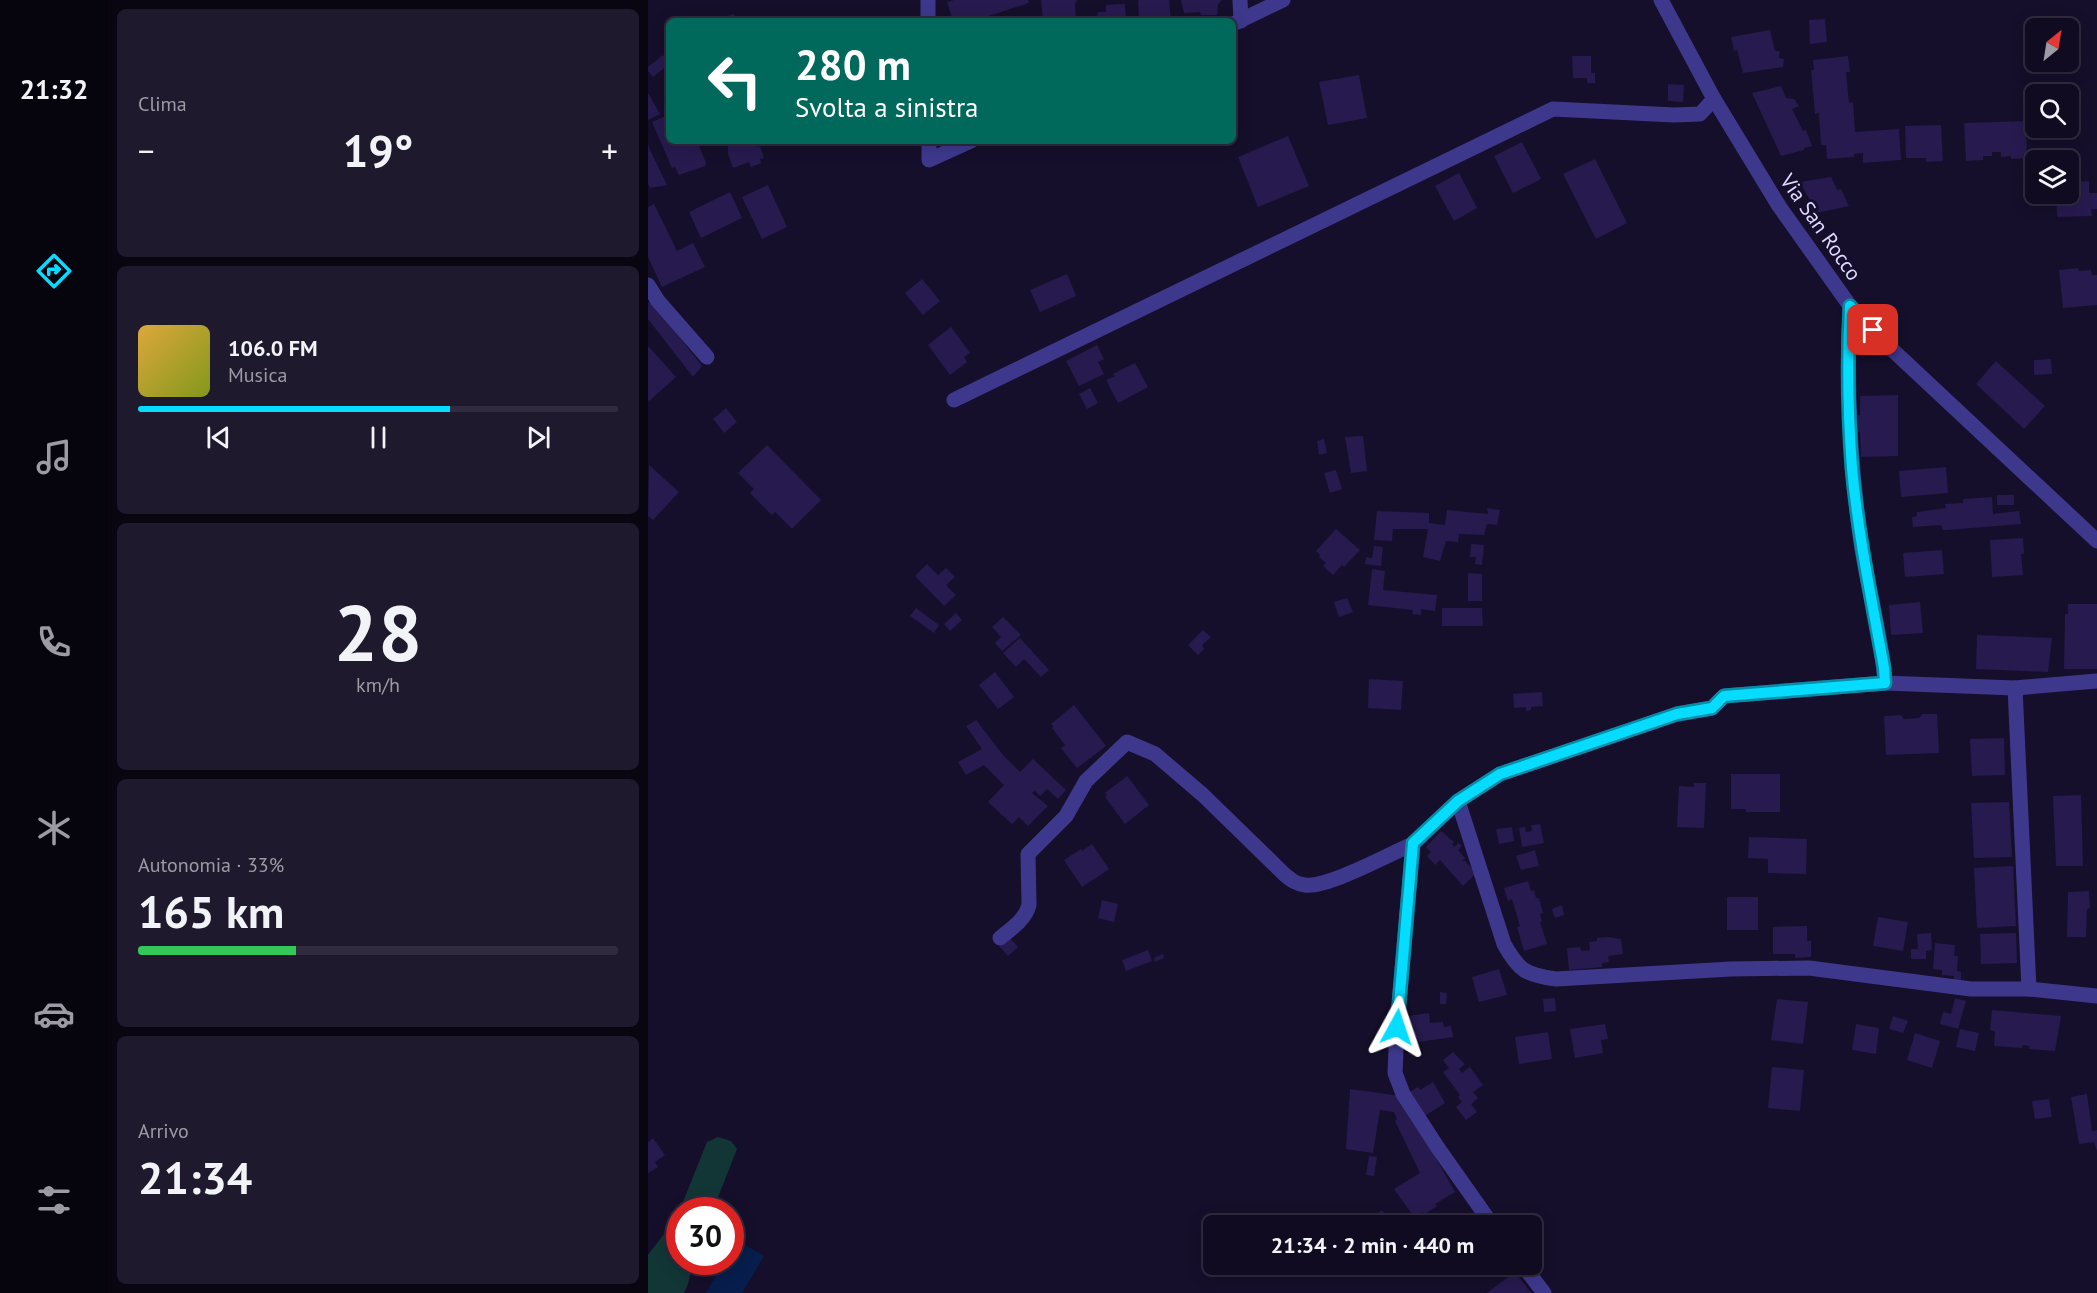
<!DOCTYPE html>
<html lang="it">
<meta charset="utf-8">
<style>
body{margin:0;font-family:"PT Sans",sans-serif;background:#1e192d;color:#f1f3f6;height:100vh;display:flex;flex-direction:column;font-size:22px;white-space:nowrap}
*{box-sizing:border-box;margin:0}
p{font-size:20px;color:#9c9ba5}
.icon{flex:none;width:33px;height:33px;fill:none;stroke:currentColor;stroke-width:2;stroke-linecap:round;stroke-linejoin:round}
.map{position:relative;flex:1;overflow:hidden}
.sheet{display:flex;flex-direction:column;gap:9px;padding:9px;background:#090612;width:540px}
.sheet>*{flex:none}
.hud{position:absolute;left:18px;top:18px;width:570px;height:126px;border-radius:9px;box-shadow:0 3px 15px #0003,0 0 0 2px #302b3e;background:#00695c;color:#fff;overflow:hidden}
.needle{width:39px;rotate:30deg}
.fabs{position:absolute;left:1377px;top:18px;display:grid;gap:12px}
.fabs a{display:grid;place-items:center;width:54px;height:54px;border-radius:9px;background:#100b20;box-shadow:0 3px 15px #0003,0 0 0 2px #302b3e;font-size:30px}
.speed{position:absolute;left:18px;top:1197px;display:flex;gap:12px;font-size:30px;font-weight:700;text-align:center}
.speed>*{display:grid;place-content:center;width:78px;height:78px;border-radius:50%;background:#100b20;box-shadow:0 3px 15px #0003,0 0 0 2px #302b3e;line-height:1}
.speed .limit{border:9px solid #d22;background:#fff;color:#111}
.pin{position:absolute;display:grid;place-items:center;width:51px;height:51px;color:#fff;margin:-26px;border-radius:12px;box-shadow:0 3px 9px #0006}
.me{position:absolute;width:66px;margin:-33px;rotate:5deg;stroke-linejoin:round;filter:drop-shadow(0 0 4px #0008)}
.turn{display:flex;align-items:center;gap:21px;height:126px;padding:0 30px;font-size:27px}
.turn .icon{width:78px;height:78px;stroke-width:2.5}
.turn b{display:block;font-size:42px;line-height:51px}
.big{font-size:45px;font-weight:600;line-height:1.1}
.sheet .widget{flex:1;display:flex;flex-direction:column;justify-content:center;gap:9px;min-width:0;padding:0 21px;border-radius:9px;background:#1e192d}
.sheet .dial{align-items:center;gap:0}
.dial b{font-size:78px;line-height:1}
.song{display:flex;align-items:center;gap:18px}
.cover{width:72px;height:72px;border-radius:9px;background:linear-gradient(135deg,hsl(40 70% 55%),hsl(70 70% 35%))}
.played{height:6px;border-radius:3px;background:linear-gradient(90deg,#06dcff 65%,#302b3e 65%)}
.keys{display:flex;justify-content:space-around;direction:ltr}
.heat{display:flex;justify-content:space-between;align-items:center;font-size:33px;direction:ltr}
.charge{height:9px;border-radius:4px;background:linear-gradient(90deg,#34c759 33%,#302b3e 0)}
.trip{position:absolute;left:555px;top:1215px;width:339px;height:60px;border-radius:9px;background:#100b20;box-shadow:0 3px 15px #0003,0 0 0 2px #302b3e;font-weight:600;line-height:60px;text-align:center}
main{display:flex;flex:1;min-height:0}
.menu{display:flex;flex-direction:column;width:108px;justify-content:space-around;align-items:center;background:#06040d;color:#9c9ba5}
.menu .icon{width:42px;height:42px}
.menu .active{color:#06dcff}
.menu b{font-size:27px;color:#f1f3f6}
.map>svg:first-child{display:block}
.green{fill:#123636}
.water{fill:#071e4c}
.building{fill:#271a4e}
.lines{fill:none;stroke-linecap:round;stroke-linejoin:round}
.minor{stroke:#3e388d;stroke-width:15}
.tertiary{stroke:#3e388d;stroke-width:15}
.route-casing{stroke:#048fa6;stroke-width:15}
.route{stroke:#06dcff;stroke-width:10}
.labels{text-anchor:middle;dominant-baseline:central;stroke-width:6;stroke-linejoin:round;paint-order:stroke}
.street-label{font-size:21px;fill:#dfdaff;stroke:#150f2b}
</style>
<main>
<nav class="menu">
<b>21:32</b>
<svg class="icon active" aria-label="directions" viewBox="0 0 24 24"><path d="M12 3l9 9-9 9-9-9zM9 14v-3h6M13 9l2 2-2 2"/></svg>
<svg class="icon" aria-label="music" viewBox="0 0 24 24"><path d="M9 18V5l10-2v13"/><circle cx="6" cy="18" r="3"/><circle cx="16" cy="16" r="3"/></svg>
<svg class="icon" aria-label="phone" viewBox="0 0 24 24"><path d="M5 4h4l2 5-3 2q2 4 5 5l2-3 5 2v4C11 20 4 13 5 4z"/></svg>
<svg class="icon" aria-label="climate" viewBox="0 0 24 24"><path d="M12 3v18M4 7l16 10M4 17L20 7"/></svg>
<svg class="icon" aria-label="car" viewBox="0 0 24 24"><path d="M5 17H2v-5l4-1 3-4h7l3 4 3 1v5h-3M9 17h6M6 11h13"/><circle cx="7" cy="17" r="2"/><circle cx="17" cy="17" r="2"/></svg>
<svg class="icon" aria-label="filters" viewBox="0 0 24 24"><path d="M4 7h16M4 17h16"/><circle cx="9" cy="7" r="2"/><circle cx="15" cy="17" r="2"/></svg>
</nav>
<section class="sheet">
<div class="widget"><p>Clima</p>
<div class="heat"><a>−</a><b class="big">19°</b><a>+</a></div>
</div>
<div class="widget">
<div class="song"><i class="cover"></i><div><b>106.0 FM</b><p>Musica</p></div></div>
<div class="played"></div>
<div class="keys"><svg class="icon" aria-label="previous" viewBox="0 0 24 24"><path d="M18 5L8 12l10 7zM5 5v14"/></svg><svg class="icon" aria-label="pause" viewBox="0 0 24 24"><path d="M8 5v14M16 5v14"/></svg><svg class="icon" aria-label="next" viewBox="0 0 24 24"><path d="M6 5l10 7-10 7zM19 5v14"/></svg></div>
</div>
<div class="widget dial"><b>28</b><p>km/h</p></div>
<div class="widget"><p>Autonomia · 33%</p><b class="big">165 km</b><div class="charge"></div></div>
<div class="widget"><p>Arrivo</p><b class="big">21:34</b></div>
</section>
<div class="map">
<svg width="1449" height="1293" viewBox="0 0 1449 1293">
<rect width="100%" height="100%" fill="#150f2b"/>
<path class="green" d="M70,1137L83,1141L89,1149L65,1210H32V1262H45L40,1284L36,1293H0V1255L16,1234L33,1207L59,1142Z"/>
<path class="water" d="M89,1240L116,1256L94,1293H58L76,1262H82L83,1251Z"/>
<g class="building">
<path d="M306,0H380L381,3L325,21H305L299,2Z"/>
<path d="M393,0H429L427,4L428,20L395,21Z"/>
<path d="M490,0H521L523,21H491Z"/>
<path d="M533,0H574L570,4L569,15H553L552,12L536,13Z"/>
<path d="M477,4L478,21H448L450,12H458V5Z"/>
<path d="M86,14L88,21H65V20Z"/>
<path d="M1177,19L1179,42L1162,44L1161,20Z"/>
<path d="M1122,30L1127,51H1132L1131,58L1136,59L1135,67L1095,73L1089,50L1086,51L1083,37Z"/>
<path d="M15,55L21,64L5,77L0,71V67Z"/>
<path d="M924,56H943V73H947V83H939V78H925Z"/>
<path d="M1200,56L1202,72H1198L1201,103L1205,102L1207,132L1251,129L1253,160L1215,163V153L1206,154V157L1179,159L1178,145H1173L1171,113L1167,114L1163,70H1166L1165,60Z"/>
<path d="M711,75L719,118L680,125L671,82Z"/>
<path d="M1020,84L1036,85L1035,102L1020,101Z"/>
<path d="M1133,86L1138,98L1146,99L1151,106L1144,109L1155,131L1158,130L1164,146L1156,148V150L1133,156L1104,93Z"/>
<path d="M0,93L12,114L0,120Z"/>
<path d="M18,116L21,122V141H49L58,163L57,166L31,175L27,167L24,168L4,122Z"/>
<path d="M1378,121L1379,158L1363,159V156L1353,157V152H1344V156H1335V160L1318,161L1316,123Z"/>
<path d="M1293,125L1295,161L1278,162V158H1258L1257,126Z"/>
<path d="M640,136L661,186L610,207L590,157Z"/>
<path d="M76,141H107L110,147L112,146L116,158L112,159L113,163L103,167L101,162L85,168L80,154V145Z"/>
<path d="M874,142L893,179L865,193L846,156Z"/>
<path d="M0,144L2,150L19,185L2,188L0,184Z"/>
<path d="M947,159L979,223L948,239L915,174Z"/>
<path d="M811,173L829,208L806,221L787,186Z"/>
<path d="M1183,177L1189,190L1193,189L1201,206L1169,213L1152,182Z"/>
<path d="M1441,181V193H1449V209H1443L1444,216L1409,217L1408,194H1420V182Z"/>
<path d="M120,185L139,227L114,239L94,197Z"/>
<path d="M82,192L94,218L53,238L41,212Z"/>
<path d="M6,204L29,251L45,243L57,267L14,287L0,257V207Z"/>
<path d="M1430,268L1431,271L1443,270L1444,275H1449V305L1415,308L1411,270Z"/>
<path d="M419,274L428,296L392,312L382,290Z"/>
<path d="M274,279L292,301L275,315L257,293Z"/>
<path d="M3,301L54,366L45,377L0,319V303Z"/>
<path d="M303,327L322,353L316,357L319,362L302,375L280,345Z"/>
<path d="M449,345L456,359L450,362L456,374L431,386L418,361Z"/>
<path d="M0,346L28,377L1,401L0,400Z"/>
<path d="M1403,359L1404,374L1386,375V360Z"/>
<path d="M1348,361L1397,406L1376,429L1328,384Z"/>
<path d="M487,363L500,387L470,403L458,380L467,376L465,374Z"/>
<path d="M442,388L450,403L439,409L431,394Z"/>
<path d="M1250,395V456L1213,457L1212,432H1206V416L1212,415V396Z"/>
<path d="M78,408L89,422L76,433L65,419Z"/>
<path d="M715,436L719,471L703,473L697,437Z"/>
<path d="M676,439L679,453L671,455L669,441Z"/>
<path d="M119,445L173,500L144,529L127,512L124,515L102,493L106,489L90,473Z"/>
<path d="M1,465L31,492L5,520L0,516Z"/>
<path d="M1298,467L1300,493L1253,497L1251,471Z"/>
<path d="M688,470L694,489L682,493L676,473Z"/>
<rect x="1349" y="495" width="17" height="10"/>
<path d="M1344,497L1345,514L1371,511L1373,524L1299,530H1295L1293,525L1265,527L1264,517L1269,516V512L1298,508L1297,504L1315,503V499Z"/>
<path d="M839,508L852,510L849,525L839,524L836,535L811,534L810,542L798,541L792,561L775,557L780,529H745L744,541L726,540L729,511L781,513V523L797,525L799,510L840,514Z"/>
<path d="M688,529L712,550L696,567L694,565L685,575L675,566L678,563L671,557L672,555L668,551Z"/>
<path d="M1375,538L1376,554H1373L1375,575L1344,577L1342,540Z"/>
<path d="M823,544L836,545L834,565L827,564L828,557H822Z"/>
<path d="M726,546L735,547L733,566L717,564L718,557L724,558Z"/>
<path d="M1294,550L1296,574L1257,577L1255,553Z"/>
<path d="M279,564L290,575L298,568L307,577L298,585L308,595L296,606L267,576Z"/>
<path d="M724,569L737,571L735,590L789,595L787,611L773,609V615L764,614L765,610L720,605Z"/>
<path d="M820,573L834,574V601H820Z"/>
<path d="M699,598L705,612L691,617L686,602Z"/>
<path d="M1272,602L1275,633L1243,635L1241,605Z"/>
<path d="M1420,604H1449V669H1416L1417,614H1420Z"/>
<path d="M268,608L291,625L286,633L262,616Z"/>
<path d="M794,608H834L835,626H794Z"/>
<path d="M308,613L314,620L302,631L296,624Z"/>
<path d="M355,617L373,635L354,651L347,643L353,637L344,627Z"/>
<path d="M555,630L563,637L554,645L556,649L550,655L540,645Z"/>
<path d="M1329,635L1404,638L1400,672L1328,669Z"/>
<path d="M372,638L401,670L393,677L376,659L368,667L355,653Z"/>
<path d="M347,672L366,697L350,709L331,685Z"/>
<path d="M721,679L755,681L753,710L720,708Z"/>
<path d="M894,692L895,706L883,707V710L878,711V707L866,708L865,694Z"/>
<path d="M426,705L458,746L429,768L413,748L417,745L404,728L406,727L403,724Z"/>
<path d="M1274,714H1289L1291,753L1238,755L1236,716L1253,715L1256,719L1271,718Z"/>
<path d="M328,720L355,755L372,772L385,759L418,790L410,799L399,789L392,796L387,791L384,793L400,806L380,826L371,817L364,824L340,802L356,785L336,765L318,775L310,762L334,749L318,726Z"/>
<path d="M1356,738L1357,775L1324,776L1322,739Z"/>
<path d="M1083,774H1132V812H1098V809H1083Z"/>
<path d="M479,776L501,805L477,824L457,797L459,795L457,793Z"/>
<path d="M1046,783H1058L1056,828L1029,827L1031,786L1046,787Z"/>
<path d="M1433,795L1435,866H1408L1405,796Z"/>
<path d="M1361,802L1364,857L1326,858L1323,803Z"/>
<path d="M892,824L896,843L874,847L871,828L877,827L878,832L884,831L883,825Z"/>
<path d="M864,827L866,841L851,844L848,829Z"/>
<path d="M793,831L806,842L804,844L806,847L811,843L814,846L810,850L817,858L814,861H817L828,873L815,886L792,860L787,865L779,856L783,852L778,847Z"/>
<path d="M1101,837L1159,839L1158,874L1120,873V859L1100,858Z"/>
<path d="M444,844L461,869L434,887L416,860L433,849L434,851Z"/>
<path d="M887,850L891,866L873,870L868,856Z"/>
<path d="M1365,866L1368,926L1329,928L1326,868Z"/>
<path d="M880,881L883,891L886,890L888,898H891L895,913L892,914L894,922H892L899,944L876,951L869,927L872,926L864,899L860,901L856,888Z"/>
<path d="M1441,891L1442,908L1439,909L1438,937H1419L1420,892Z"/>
<rect x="1079" y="897" width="31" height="33"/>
<path d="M454,900L470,904L466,922L450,918Z"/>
<path d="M914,905L916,915L907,918L904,909Z"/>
<path d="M1230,917L1260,922L1255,951L1225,946Z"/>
<path d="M1159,926V941H1163V957L1147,958V954H1125V927Z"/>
<path d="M1283,933L1284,950L1278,951V959H1263V949H1270L1269,934Z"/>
<path d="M1368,933L1369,963L1333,964L1332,934Z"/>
<path d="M361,937L370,947L360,956L351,946Z"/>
<path d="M959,937L973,939L975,954L960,956L961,962L954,963V967L921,970L919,948L932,947L933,951L942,950L941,942L949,941V938Z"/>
<path d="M1287,943L1307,945L1306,956H1310L1309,971L1313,972V980H1306V976L1294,975V970L1285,969Z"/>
<path d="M500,950L504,961L478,971L474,960Z"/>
<path d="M515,954L516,958L507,962L506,958Z"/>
<path d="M851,969L859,995L831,1002L824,977Z"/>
<path d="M792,992L799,993L798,1004H792Z"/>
<path d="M907,998L908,1011L896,1012L895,999Z"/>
<path d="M1307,998L1318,1001L1310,1029L1292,1024L1295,1012L1303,1014Z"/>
<path d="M1129,999L1160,1002L1155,1044L1123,1040Z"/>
<path d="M1344,1010L1413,1016L1407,1051L1381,1049L1382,1046L1375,1045L1374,1048L1346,1046L1347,1032L1342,1030Z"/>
<path d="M781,1013L782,1023L795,1022L796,1027L803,1026L805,1037L756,1044L753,1017Z"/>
<path d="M1245,1016L1260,1021L1255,1033L1241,1029Z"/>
<path d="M957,1024L960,1039L953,1040L955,1053L927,1058L922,1029Z"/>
<path d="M1208,1024L1231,1028L1228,1054L1204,1050Z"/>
<path d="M1312,1029L1331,1033L1327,1051L1308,1047Z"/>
<path d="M900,1032L904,1059L871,1064L867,1037Z"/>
<path d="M1267,1033L1292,1041L1284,1068L1259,1060Z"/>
<path d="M805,1052L817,1064L811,1069L814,1073L822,1067L835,1085L825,1092L830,1098L823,1104L829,1112L818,1120L808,1107L814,1102L810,1097L812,1095L795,1072L801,1068L795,1060Z"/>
<path d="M1124,1067L1156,1070L1152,1111L1120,1108Z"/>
<path d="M785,1082L797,1103L775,1117L760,1093L770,1087L772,1090Z"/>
<path d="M702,1089L753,1096L807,1192L787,1204L789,1206L777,1214L774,1212L766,1217L746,1189L772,1173L747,1121L749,1119L746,1112L732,1110L725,1153L698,1149Z"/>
<path d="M1439,1094L1444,1131L1449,1130V1151L1446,1142L1431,1144L1423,1097Z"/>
<path d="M1401,1099L1404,1117L1387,1119L1384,1101Z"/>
<path d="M5,1138L17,1155L7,1162L10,1167L0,1173V1142Z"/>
<path d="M721,1156L729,1157L726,1176L718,1175Z"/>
<path d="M733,1210L745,1219L740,1226H735L726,1219Z"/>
<path d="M828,1219L832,1226H818Z"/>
<path d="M761,1264H773L775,1267L767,1273Z"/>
<path d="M867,1272L883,1293H839Z"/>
</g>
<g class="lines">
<g class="minor">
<path d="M280,0V21"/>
<path d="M592,0L593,21"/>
<path d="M585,24L635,0"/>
<path d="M281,141V160L323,141"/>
<path d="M0,285L10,301L59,357"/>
<path d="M1202,306C1198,385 1202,465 1213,543C1220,590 1234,636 1237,683"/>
<path d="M306,400L905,109L1026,115L1052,114L1066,99"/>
<path d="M1367,688L1381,989"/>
<path d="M810,801L856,944C871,971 878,975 908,979L1083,969L1161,968L1323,989H1381L1449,996"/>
<path d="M352,938C364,928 377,920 381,905L380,854L418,816L438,781L479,742L507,754L555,795L636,874C643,880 648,884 657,885C680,888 741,854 765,844"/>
<path d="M845,1226L790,1148L755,1094L747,1073L749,1027L765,844L810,801L852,774L1029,714L1064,708L1076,696L1237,683L1367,688L1449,681"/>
<path d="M874,1264L896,1293"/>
</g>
<path class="tertiary" d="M1013,0L1066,99L1131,206L1202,306L1236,342L1449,541"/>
</g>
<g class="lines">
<g class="route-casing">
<path id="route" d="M749,1027L765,843L810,801L852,774L1029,714L1064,708L1076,696L1237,683L1236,668C1224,601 1210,535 1204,468C1200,415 1199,359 1202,306L1225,330"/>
</g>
<use href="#route" class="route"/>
</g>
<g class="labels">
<g class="street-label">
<text transform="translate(1173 227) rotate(55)">Via San Rocco</text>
</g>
</g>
</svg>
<div class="fabs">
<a><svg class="needle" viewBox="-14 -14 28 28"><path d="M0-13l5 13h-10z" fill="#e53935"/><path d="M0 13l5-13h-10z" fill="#9c9ba5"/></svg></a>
<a><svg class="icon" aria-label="search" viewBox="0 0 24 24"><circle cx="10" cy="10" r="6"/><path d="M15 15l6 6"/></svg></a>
<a><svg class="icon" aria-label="layers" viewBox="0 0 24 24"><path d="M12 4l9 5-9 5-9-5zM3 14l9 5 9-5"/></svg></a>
</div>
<div class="speed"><div class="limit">30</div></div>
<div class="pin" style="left:1225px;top:330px;background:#d93025"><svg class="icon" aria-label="arrive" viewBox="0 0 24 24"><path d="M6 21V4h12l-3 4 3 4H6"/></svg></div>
<svg class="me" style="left:749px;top:1027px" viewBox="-20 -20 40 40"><path d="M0-17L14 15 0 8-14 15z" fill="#06dcff" stroke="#fff" stroke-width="4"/></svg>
<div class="trip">21:34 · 2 min · 440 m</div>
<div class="hud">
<div class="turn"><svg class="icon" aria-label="left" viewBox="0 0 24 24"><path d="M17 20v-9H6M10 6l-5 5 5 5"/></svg><div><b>280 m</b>Svolta a sinistra</div></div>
</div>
</div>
</main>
